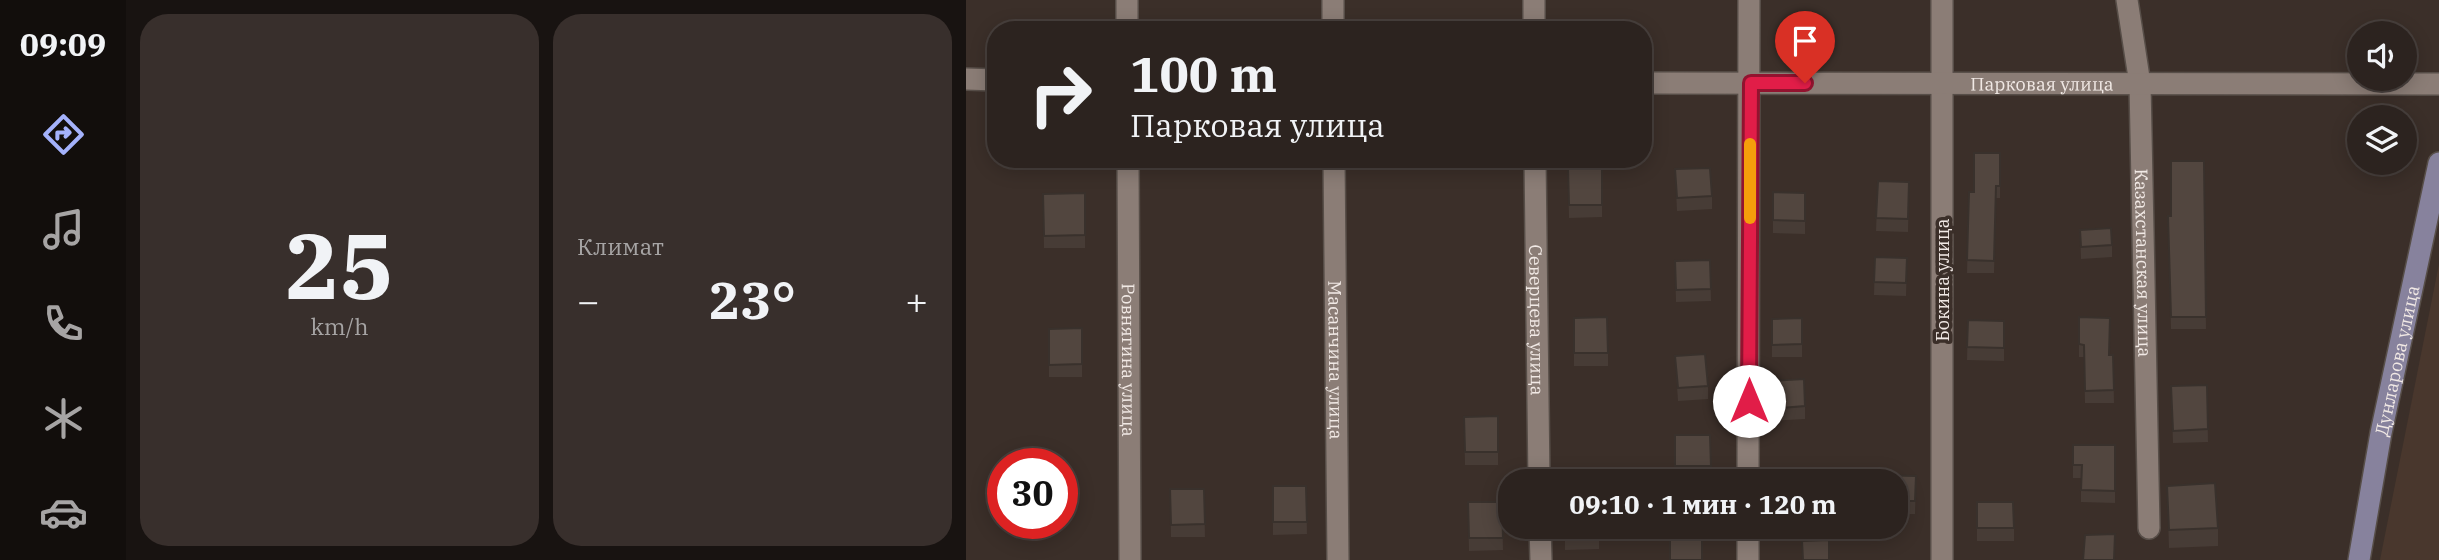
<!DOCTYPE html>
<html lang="ru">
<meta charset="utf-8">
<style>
body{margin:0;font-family:"IBM Plex Serif",serif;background:#382f2c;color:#f1f3f6;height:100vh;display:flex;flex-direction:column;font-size:26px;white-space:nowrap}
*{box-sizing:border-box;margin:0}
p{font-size:23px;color:#a6a4a4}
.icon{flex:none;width:38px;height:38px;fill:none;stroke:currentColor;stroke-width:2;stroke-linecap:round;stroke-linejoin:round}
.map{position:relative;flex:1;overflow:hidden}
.details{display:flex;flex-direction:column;gap:14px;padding:14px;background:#181311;width:840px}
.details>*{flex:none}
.banner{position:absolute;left:21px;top:21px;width:665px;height:147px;border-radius:28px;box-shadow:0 4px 18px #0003,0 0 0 2px #48403d;background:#2c231f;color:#f1f3f6;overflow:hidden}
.buttons{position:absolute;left:1381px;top:21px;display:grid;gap:14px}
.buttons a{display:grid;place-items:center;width:70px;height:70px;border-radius:50%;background:#2c231f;box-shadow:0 4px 18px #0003,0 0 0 2px #48403d;font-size:35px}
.speed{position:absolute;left:21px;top:448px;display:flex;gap:14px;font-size:35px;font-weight:700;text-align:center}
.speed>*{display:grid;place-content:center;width:91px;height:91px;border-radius:50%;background:#2c231f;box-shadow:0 4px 18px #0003,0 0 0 2px #48403d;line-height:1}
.speed .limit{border:10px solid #d22;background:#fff;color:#111}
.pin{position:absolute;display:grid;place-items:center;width:60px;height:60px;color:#fff;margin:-72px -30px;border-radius:50% 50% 50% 0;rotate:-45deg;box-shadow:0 0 7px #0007}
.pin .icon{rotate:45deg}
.me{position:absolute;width:77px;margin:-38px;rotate:0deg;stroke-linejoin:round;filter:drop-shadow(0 0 5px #0008)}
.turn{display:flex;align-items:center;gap:24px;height:147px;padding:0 28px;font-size:32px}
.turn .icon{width:91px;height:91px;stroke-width:2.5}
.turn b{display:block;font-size:49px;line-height:60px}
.big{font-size:52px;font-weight:800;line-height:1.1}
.details .card{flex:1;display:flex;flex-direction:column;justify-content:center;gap:10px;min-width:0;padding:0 24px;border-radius:28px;background:#382f2c}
.details .dial{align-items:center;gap:0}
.dial b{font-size:91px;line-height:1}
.heat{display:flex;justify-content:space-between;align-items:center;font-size:38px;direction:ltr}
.details .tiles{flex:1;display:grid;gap:14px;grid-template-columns:repeat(2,1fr)}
.trip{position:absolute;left:532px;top:469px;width:410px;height:70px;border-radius:28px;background:#2c231f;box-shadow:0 4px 18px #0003,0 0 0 2px #48403d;font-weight:800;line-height:70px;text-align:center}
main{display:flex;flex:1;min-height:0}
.dock{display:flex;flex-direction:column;width:126px;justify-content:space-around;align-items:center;background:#120e0c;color:#a6a4a4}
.dock .icon{width:49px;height:49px}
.dock .current{color:#a4b2fc}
.dock b{font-size:32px;color:#f1f3f6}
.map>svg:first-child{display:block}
.built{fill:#49372d}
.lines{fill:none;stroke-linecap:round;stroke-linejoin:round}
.minor-casing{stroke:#574e48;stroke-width:24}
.tertiary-casing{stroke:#574e48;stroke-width:24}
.secondary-casing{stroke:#574e48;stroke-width:24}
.minor{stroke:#8b7d76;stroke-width:21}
.tertiary{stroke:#8b7d76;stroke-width:21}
.secondary{stroke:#87829d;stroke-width:21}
.wall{fill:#473c36}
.building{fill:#52463f;stroke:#39312c;stroke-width:2}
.route-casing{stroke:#92132f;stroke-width:18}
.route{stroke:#e11d48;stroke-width:12}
.slow{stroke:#f59e0b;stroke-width:12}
.labels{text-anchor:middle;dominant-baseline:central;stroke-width:7;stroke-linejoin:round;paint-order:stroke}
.street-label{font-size:18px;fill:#f1e9e5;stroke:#3b2f29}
</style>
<main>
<nav class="dock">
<b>09:09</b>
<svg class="icon current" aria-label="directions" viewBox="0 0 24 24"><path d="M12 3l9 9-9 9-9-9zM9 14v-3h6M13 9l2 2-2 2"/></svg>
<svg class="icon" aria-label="music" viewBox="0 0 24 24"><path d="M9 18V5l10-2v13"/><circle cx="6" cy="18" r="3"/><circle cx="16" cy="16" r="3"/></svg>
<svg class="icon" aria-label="phone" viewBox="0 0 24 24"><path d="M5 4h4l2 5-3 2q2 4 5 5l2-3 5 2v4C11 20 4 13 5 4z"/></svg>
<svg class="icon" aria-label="climate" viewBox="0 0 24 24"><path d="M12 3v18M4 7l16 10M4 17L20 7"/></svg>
<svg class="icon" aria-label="car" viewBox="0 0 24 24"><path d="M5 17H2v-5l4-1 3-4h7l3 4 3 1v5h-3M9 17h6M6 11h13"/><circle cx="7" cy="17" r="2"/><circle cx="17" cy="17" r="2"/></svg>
</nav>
<section class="details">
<div class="tiles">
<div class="card dial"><b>25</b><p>km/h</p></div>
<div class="card"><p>Климат</p>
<div class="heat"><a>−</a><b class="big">23°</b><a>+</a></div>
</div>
</div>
</section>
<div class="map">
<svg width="1473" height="560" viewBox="0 0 1473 560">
<rect width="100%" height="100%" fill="#3b2f29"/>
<path class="built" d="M1473,264V560H1414Z"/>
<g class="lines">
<g class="minor-casing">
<g id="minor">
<path d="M161,0V30"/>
<path id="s1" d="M1161,0L1174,84L1183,528"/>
<path d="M367,30V0"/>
<path d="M568,30V0"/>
<path id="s2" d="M162,159L164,560"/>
<path id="s3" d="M368,159L372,560"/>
<path id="s4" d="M569,159L573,481"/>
<path d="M782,481L783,0"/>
<path d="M574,527L575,560"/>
<path d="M782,560V527"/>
<path d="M976,560V0"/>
</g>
</g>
<g class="tertiary-casing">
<g id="tertiary">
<path d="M0,79L30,80"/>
<path id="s5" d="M677,83L1473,84"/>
</g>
</g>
<g class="secondary-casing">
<g id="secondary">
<path id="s6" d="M1393,560L1415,433L1473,163"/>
</g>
</g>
<use href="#minor" class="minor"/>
<use href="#tertiary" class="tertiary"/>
<use href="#secondary" class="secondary"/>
</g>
<g class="wall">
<path d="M1034,153V198H1030L1028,273H1001L1003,192H1008Z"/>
<path d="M1238,161L1240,329H1205L1202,216H1205Z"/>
<path d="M602,169L636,205V217L603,218Z"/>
<path d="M709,169L746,196V209L711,211Z"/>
<path d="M912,181L943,182L942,232L910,231Z"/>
<path d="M807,192L839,193V234L807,233Z"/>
<path d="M119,193V248H78L77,194Z"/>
<path d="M1114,230L1146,245V257L1115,259Z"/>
<path d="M909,257L941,258L940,296L908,295Z"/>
<path d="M744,260L745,301L710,302L709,261Z"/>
<path d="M1113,317L1144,355H1147L1148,403H1119L1118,357H1113Z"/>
<path d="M608,318L642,353V366H608Z"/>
<path d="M836,318V357H806V319Z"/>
<path d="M1002,320L1038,321V361L1001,360Z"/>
<path d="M83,329L116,364V377H83Z"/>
<path d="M709,356L742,386V399L712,401Z"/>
<path d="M801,381L839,406V419L803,421Z"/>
<path d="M1241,385L1242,442L1207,443L1205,386Z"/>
<path d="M532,416V465H499L498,417Z"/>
<path d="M709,435H744L745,479H709Z"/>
<path d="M1107,445H1149V503L1115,502V478H1107Z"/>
<path d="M950,476L949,514H929V481Z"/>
<path d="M307,486H340L341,534L307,535Z"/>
<path d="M1201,486L1252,528V546L1203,548Z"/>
<path d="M204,489H238L239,537H205Z"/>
<path d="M502,502H536L537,550L503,551Z"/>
<path d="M1011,502L1048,528V541H1011Z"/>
<path d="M599,527H633V549L599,550Z"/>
</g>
<g class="building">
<path d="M1008,153H1034V186H1030L1028,261L1001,260L1003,192H1008Z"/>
<path d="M1205,161H1238L1240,317H1205L1202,216H1205Z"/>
<path d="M744,168L746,196L711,198L709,169Z"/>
<path d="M602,169H636V205H603Z"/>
<path d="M912,181L943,182L942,219L910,218Z"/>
<path d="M807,192L839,193V221L807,220Z"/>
<path d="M119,193V235L78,236L77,194Z"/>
<path d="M1145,228L1146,245L1115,247L1114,230Z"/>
<path d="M909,257L941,258L940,283L908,282Z"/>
<path d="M744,260L745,289L710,290L709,261Z"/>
<path d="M641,317L642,353H608V318Z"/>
<path d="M1113,317L1144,318L1143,355H1147L1148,390L1119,391L1118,345L1113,344Z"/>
<path d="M836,318V344L806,345V319Z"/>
<path d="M1002,320L1038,321V348L1001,347Z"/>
<path d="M116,328V364L83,365V329Z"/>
<path d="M739,354L742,386L712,388L709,356Z"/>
<path d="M838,379L839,406L803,409L801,381Z"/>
<path d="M1241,385L1242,429L1207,431L1205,386Z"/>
<path d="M532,416V452H499L498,417Z"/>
<path d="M709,435H744L745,466H709Z"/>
<path d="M1107,445H1149V491L1115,490L1116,465H1107Z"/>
<path d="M909,475L950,476L949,501H929V481H909Z"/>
<path d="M1249,483L1252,528L1203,530L1201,486Z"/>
<path d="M307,486H340L341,522H307Z"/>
<path d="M204,489H238L239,524L205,525Z"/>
<path d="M502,502H536L537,538H503Z"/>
<path d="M1011,502H1047L1048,528H1011Z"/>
<path d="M599,527H633V536L599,537Z"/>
<path d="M1149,534L1148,560H1117L1119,535Z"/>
<path d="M736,539V560H704V540Z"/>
<path d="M863,540V560H837L836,541Z"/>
</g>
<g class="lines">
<g class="route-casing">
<path id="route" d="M783,401L785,83H839"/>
</g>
<use href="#route" class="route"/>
<path class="slow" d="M784,218V144"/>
</g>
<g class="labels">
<g class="street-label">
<text stroke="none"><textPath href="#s5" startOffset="399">Парковая улица</textPath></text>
<text stroke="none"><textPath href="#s1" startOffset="264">Казахстанская улица</textPath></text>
<text transform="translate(976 280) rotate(-90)">Бокина улица</text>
<text stroke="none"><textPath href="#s4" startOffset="161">Северцева улица</textPath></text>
<text stroke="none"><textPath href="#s2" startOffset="201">Ровнягина улица</textPath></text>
<text stroke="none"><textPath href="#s3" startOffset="201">Масанчина улица</textPath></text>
<text stroke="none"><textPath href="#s6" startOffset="203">Дунларова улица</textPath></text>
</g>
</g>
</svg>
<div class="buttons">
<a><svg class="icon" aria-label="sound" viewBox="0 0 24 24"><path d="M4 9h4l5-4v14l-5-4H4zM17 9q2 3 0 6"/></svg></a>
<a><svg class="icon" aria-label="layers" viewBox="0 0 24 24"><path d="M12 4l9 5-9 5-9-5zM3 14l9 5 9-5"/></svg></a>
</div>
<div class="speed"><div class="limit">30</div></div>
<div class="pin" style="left:839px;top:83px;background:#d93025"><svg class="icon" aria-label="arrive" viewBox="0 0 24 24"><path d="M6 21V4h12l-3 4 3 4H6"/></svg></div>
<svg class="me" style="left:783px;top:401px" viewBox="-20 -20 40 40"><circle r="19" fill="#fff"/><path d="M0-13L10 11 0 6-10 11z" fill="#e11d48"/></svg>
<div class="trip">09:10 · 1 мин · 120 m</div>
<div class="banner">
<div class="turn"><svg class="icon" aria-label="right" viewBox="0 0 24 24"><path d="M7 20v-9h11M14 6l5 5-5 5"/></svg><div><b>100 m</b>Парковая улица</div></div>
</div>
</div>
</main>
